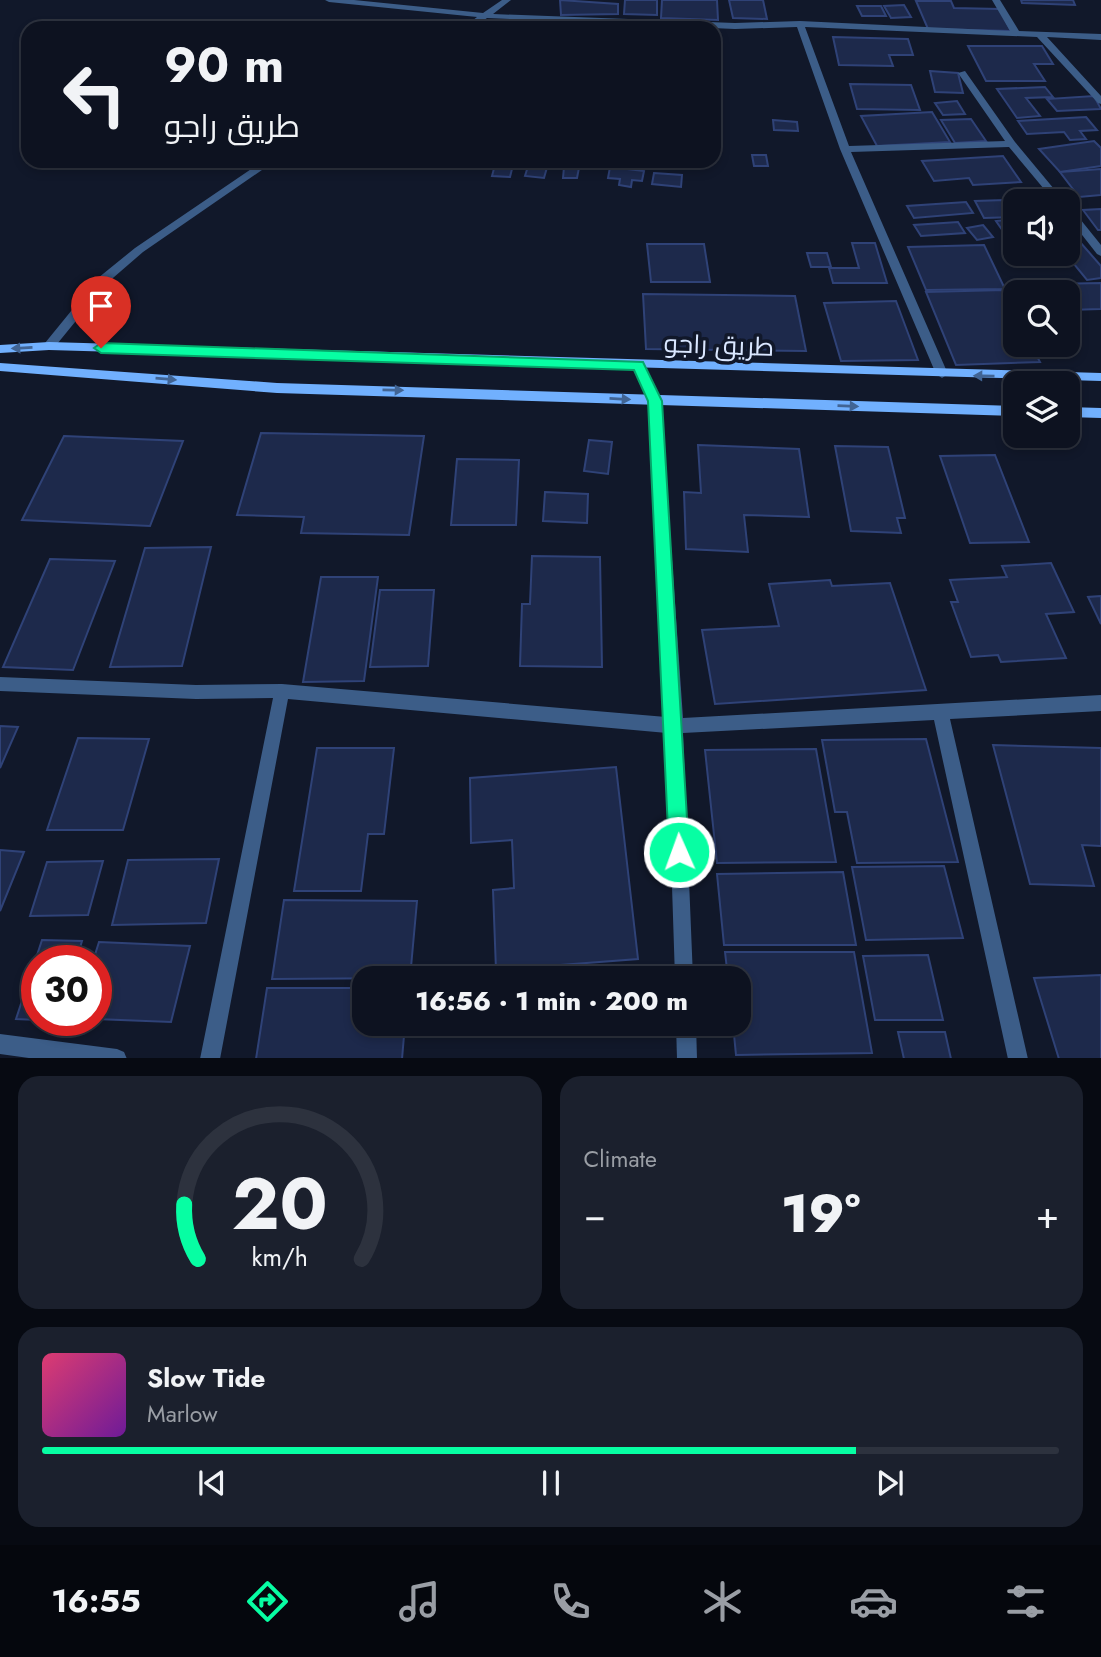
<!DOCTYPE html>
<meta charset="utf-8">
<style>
body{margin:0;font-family:Jost,Cairo,sans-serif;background:#1b202d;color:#f1f3f6;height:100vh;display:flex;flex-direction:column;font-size:26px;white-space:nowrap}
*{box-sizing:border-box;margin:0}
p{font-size:23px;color:#9a9ea5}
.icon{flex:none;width:38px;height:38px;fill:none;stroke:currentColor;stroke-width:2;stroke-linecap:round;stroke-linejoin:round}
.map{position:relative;height:1058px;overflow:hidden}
.panel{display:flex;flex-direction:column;gap:18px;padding:18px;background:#070a12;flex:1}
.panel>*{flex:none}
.top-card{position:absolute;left:21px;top:21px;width:700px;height:147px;border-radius:21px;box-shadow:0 4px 10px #0003,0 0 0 2px #2d323e;background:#0d1220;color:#f1f3f6;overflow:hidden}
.controls{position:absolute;left:1003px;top:189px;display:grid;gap:14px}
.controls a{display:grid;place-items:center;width:77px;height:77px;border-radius:14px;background:#0d1220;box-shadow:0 4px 10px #0003,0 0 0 2px #2d323e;font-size:35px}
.speed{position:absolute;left:21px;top:945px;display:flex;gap:14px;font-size:35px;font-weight:700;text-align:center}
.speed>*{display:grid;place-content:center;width:91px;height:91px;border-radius:50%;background:#0d1220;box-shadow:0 4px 10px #0003,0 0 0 2px #2d323e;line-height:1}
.speed .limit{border:10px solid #d22;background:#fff;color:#111}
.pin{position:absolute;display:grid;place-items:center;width:60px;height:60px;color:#fff;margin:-72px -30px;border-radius:50% 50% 50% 0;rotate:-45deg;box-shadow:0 0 7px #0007}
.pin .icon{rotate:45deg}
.me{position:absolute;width:77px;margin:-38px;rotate:358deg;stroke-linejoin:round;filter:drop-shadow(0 0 5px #0008)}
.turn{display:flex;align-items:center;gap:24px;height:147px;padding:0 28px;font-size:32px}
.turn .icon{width:91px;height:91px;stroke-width:2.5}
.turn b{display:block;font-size:49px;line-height:60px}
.big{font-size:52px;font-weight:800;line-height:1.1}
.panel .card{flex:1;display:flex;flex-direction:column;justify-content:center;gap:10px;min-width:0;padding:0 24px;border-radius:21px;background:#1b202d}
.panel .dial{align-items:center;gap:0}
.dial svg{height:182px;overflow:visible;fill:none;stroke:#2d323e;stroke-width:7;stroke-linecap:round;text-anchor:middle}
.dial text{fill:#f1f3f6;stroke:none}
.song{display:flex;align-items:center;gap:21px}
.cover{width:84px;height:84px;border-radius:10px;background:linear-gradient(135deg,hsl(340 70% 55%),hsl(280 70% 35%))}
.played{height:7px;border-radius:4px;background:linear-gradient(90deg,#07fea3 80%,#2d323e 80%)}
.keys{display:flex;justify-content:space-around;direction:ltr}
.heat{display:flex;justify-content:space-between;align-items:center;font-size:38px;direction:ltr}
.panel .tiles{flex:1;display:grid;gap:18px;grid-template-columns:1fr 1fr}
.card:last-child{grid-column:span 2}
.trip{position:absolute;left:352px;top:966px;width:399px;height:70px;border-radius:21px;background:#0d1220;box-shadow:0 4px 10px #0003,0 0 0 2px #2d323e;font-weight:800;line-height:70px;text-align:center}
.tabs{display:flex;height:112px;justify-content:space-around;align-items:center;background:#05070d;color:#9a9ea5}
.tabs .icon{width:49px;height:49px}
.tabs .current{color:#07fea3}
.tabs b{font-size:32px;color:#f1f3f6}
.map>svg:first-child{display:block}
.building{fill:#1d294b;stroke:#2f4277;stroke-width:2}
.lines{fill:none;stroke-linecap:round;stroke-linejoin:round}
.minor{fill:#3c5d88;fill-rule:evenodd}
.secondary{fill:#71b0fe;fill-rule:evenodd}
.oneway{fill:#416494}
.route{fill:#07fea3;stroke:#05a56a;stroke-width:2}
.labels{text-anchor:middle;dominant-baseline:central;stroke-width:7;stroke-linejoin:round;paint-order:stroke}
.street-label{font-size:26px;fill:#dae7ff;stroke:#11182a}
</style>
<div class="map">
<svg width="1101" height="1059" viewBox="0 0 1101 1059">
<rect width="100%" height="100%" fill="#11182a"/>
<g class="building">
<path d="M560,0L618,4V14L561,15Z"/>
<path d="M625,0H657V15L624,14Z"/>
<path d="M662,0H717L718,20L661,18Z"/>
<path d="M729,0H763L767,19L733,18Z"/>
<path d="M1021,0H1073L1075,5L1022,3Z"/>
<path d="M916,1H951L954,8L1000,9L1011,31L928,29Z"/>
<path d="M904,5L911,17L891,18L884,6Z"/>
<path d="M857,6H881L886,16H862Z"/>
<path d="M833,37L908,39L913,55H889L893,66L839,65Z"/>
<path d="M968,46H1042L1053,64H1034L1045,81H986Z"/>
<path d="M930,71L958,73L963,93L935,92Z"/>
<path d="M850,84L911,85L920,110L857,109Z"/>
<path d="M1045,87L1053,97L1026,98L1040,116L1017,118L997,89Z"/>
<path d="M1094,96L1101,109L1057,111L1047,99Z"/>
<path d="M957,101L965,114L943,115L935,103Z"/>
<path d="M932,112L950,142L877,146L861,116Z"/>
<path d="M1086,117L1097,130L1080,131L1086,139L1070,140L1064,132L1027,134L1018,121Z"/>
<path d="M971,119L986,141L955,143L941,120Z"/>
<path d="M773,120L797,122L798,131L774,130Z"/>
<path d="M1094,141L1101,148V166L1060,172L1039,149Z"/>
<path d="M752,155H766L768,166H754Z"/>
<path d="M1003,156L1021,182L973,185L969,178L934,181L922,161Z"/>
<path d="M496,161H514L510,177L492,176Z"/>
<path d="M529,163L548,164L544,178L525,176Z"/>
<path d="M564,167L579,168L577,178H563Z"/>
<path d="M610,167L644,171L642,181L632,180L631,187L619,185L620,179L608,178Z"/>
<path d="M1101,169V195L1079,197L1060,172Z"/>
<path d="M654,173L682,175L681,187L652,184Z"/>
<path d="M1005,200L1015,217L984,218L975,201Z"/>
<path d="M966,202L973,213L914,218L907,206Z"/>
<path d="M1101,209V230H1098L1083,210Z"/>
<path d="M1015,219V233L1005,234L996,221Z"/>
<path d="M958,222L965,233L921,236L914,225Z"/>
<path d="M983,225L993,237L977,240L967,228Z"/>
<path d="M1073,234L1101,266V278L1087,280L1070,259L1034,265L1025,254H1068V235Z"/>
<path d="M852,243H875L887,283H833L829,268H859Z"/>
<path d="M647,244H704L710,282H651Z"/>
<path d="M984,245L1005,289L926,290L908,247Z"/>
<path d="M807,253H827L831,267H811Z"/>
<path d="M1101,283V309L1068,310V292H1056L1052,284Z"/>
<path d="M1004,290L1015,312V345H1031L1040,362L956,365L926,292Z"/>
<path d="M643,294L795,296L806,351L646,349Z"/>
<path d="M896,301L918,360L841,361L824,303Z"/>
<path d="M261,433L424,436L409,535L301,533L304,517L237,515Z"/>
<path d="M64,436L183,441L150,526L22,520Z"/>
<path d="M589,440L612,442L608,474L584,471Z"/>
<path d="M698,445L799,449L809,517L744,515L748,552L686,549L684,492L701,493Z"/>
<path d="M835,446L888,447L905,518H897L901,533L851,531Z"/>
<path d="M995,455L1029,542L970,543L940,456Z"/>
<path d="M457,459L519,460L516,525H451Z"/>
<path d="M545,492L588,494L587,523L543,521Z"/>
<path d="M211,547L182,666L110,667L145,548Z"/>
<path d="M532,556L600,557L602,667L520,666L522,604H530Z"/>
<path d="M50,559L115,561L73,670L3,667Z"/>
<path d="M1051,563L1074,612L1046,614L1066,658L1001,662L998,655L971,657L951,602H958L950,580L1007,577L1002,566Z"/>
<path d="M321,577H378L364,681L303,682Z"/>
<path d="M830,580L832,586L890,583L926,690L715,704L702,630L779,626L769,584Z"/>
<path d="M380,590H434L428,666L370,667Z"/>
<path d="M1101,596V624L1088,597Z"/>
<path d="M0,726L18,727L0,768Z"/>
<path d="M78,738L149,739L123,830H47Z"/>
<path d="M926,739L958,862L857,863L847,812H835L822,740Z"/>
<path d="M993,745L1101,748V846L1082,845L1094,886L1030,884Z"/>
<path d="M317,748H394L384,834H368L361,891H294Z"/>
<path d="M816,749L836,862L717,863L705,750Z"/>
<path d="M616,767L638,959L496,970L493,890L514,888L512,840L471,843L470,778Z"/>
<path d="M0,850L24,852L0,911Z"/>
<path d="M219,859L206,923L112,925L128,860Z"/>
<path d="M103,861L88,915L30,916L47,862Z"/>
<path d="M944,866L963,938L866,940L852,867Z"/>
<path d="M843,872L856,945H724L717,874Z"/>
<path d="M284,900L417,901L410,978L272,979Z"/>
<path d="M42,940L82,941L76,961H37V1020L16,1019Z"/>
<path d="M99,942L190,946L171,1022L96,1019V961H93Z"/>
<path d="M725,952H854L872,1053L736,1055L733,1024H738V978H728Z"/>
<path d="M928,955L943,1020H875L863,956Z"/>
<path d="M1101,975V1059H1059L1034,978Z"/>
<path d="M267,988H364V1024H405L402,1059H256Z"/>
<path d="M898,1032H945L951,1059H904Z"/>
</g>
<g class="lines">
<g class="minor">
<path d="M325,0H354L483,13L502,0H511L493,14L735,23L800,21L1010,31L992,0H1000L1019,31L1101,34V40L1047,37L1101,96V104L1098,103L1037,37L805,27L849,146L1005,141L958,73L965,71L1015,142L1064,201H1054L1009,147L851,152L948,374L942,378L936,374L840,149L797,27L735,29L487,18L473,28H463L477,17L329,2Z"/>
<path d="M263,161H275L143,252L106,284L53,349H45L43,346L45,343L98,278L135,248Z"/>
<path d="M1068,208L1072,209L1101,245V256L1097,254L1068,217Z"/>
<path d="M639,361L645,365L661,401L683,718L1101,695V711L950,719L1028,1059H1008L934,720L683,733L693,978H675L667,733L288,699L220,1059H200L273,698L196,699L0,691V677L196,685L282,684L666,717L649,401L633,365Z"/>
<path d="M676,1024H696L697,1059H677Z"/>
<path d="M0,1034L117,1049L124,1052L127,1059H36L0,1054Z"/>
</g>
<g class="secondary">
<path d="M49,342L1101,373V381L49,350L0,353V345Z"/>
<path d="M0,363L277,383L1015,406V416L277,393L0,371Z"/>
<path d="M1068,407L1101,408V418L1068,417Z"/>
</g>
</g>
<defs><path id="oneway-solid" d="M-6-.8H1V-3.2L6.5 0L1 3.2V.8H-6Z" transform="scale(1.75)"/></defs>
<g class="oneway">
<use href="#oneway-solid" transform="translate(22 348) rotate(177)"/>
<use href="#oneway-solid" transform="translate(984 376) rotate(-179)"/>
<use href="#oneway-solid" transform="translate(166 379) rotate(5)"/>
<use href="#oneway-solid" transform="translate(393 390) rotate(1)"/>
<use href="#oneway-solid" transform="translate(620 399) rotate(3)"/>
<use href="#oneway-solid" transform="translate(848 406) rotate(2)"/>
</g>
<path class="route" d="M101,343L643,362L662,401L689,852L686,859L679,862L672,859L669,852L648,401L634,370L101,353L94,348Z"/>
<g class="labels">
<g class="street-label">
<text transform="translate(719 345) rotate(2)">طريق راجو</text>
</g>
</g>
</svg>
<div class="controls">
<a><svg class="icon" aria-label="sound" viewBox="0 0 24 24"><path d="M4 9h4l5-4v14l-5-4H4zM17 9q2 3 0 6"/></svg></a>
<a><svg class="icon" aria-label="search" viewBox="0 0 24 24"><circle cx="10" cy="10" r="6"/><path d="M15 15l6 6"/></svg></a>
<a><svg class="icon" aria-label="layers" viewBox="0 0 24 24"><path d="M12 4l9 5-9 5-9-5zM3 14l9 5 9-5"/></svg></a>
</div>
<div class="speed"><div class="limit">30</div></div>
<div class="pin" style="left:101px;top:348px;background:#d93025"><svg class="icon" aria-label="arrive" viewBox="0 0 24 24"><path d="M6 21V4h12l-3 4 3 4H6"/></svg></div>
<svg class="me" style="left:679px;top:852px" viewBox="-20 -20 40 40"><circle r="17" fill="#07fea3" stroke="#fff" stroke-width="3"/><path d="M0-11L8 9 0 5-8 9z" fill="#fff"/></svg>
<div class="trip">16:56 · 1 min · 200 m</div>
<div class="top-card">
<div class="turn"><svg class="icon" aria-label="left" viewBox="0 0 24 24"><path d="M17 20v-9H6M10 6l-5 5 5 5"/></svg><div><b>90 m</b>طريق راجو</div></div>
</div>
</div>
<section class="panel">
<div class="tiles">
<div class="card dial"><svg viewBox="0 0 100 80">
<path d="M14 69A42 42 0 1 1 86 69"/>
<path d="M14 69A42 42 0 0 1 8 45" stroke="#07fea3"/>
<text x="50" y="56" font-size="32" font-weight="700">20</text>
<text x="50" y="72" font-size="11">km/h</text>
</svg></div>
<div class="card"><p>Climate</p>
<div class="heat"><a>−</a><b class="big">19°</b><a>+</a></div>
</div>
<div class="card">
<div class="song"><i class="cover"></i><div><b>Slow Tide</b><p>Marlow</p></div></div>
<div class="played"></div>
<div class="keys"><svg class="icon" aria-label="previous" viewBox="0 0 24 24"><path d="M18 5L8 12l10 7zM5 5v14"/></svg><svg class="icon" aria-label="pause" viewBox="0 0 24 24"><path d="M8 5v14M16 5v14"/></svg><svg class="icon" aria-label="next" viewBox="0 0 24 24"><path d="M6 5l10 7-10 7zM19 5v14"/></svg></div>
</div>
</div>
</section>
<nav class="tabs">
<b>16:55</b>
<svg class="icon current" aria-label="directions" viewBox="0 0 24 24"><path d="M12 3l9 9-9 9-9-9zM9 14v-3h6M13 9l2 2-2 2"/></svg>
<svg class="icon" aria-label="music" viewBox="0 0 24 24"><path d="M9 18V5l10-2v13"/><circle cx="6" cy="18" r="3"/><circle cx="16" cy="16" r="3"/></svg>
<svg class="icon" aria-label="phone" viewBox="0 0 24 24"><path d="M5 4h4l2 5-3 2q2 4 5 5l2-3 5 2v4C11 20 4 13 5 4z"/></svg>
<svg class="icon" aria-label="climate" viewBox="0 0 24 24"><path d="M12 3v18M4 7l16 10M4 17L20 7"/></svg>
<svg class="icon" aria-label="car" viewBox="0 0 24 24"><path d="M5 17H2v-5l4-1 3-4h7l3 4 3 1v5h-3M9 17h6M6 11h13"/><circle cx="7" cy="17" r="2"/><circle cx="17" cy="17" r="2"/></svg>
<svg class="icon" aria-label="filters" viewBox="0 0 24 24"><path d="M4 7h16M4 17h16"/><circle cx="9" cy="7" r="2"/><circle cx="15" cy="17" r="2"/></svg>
</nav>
